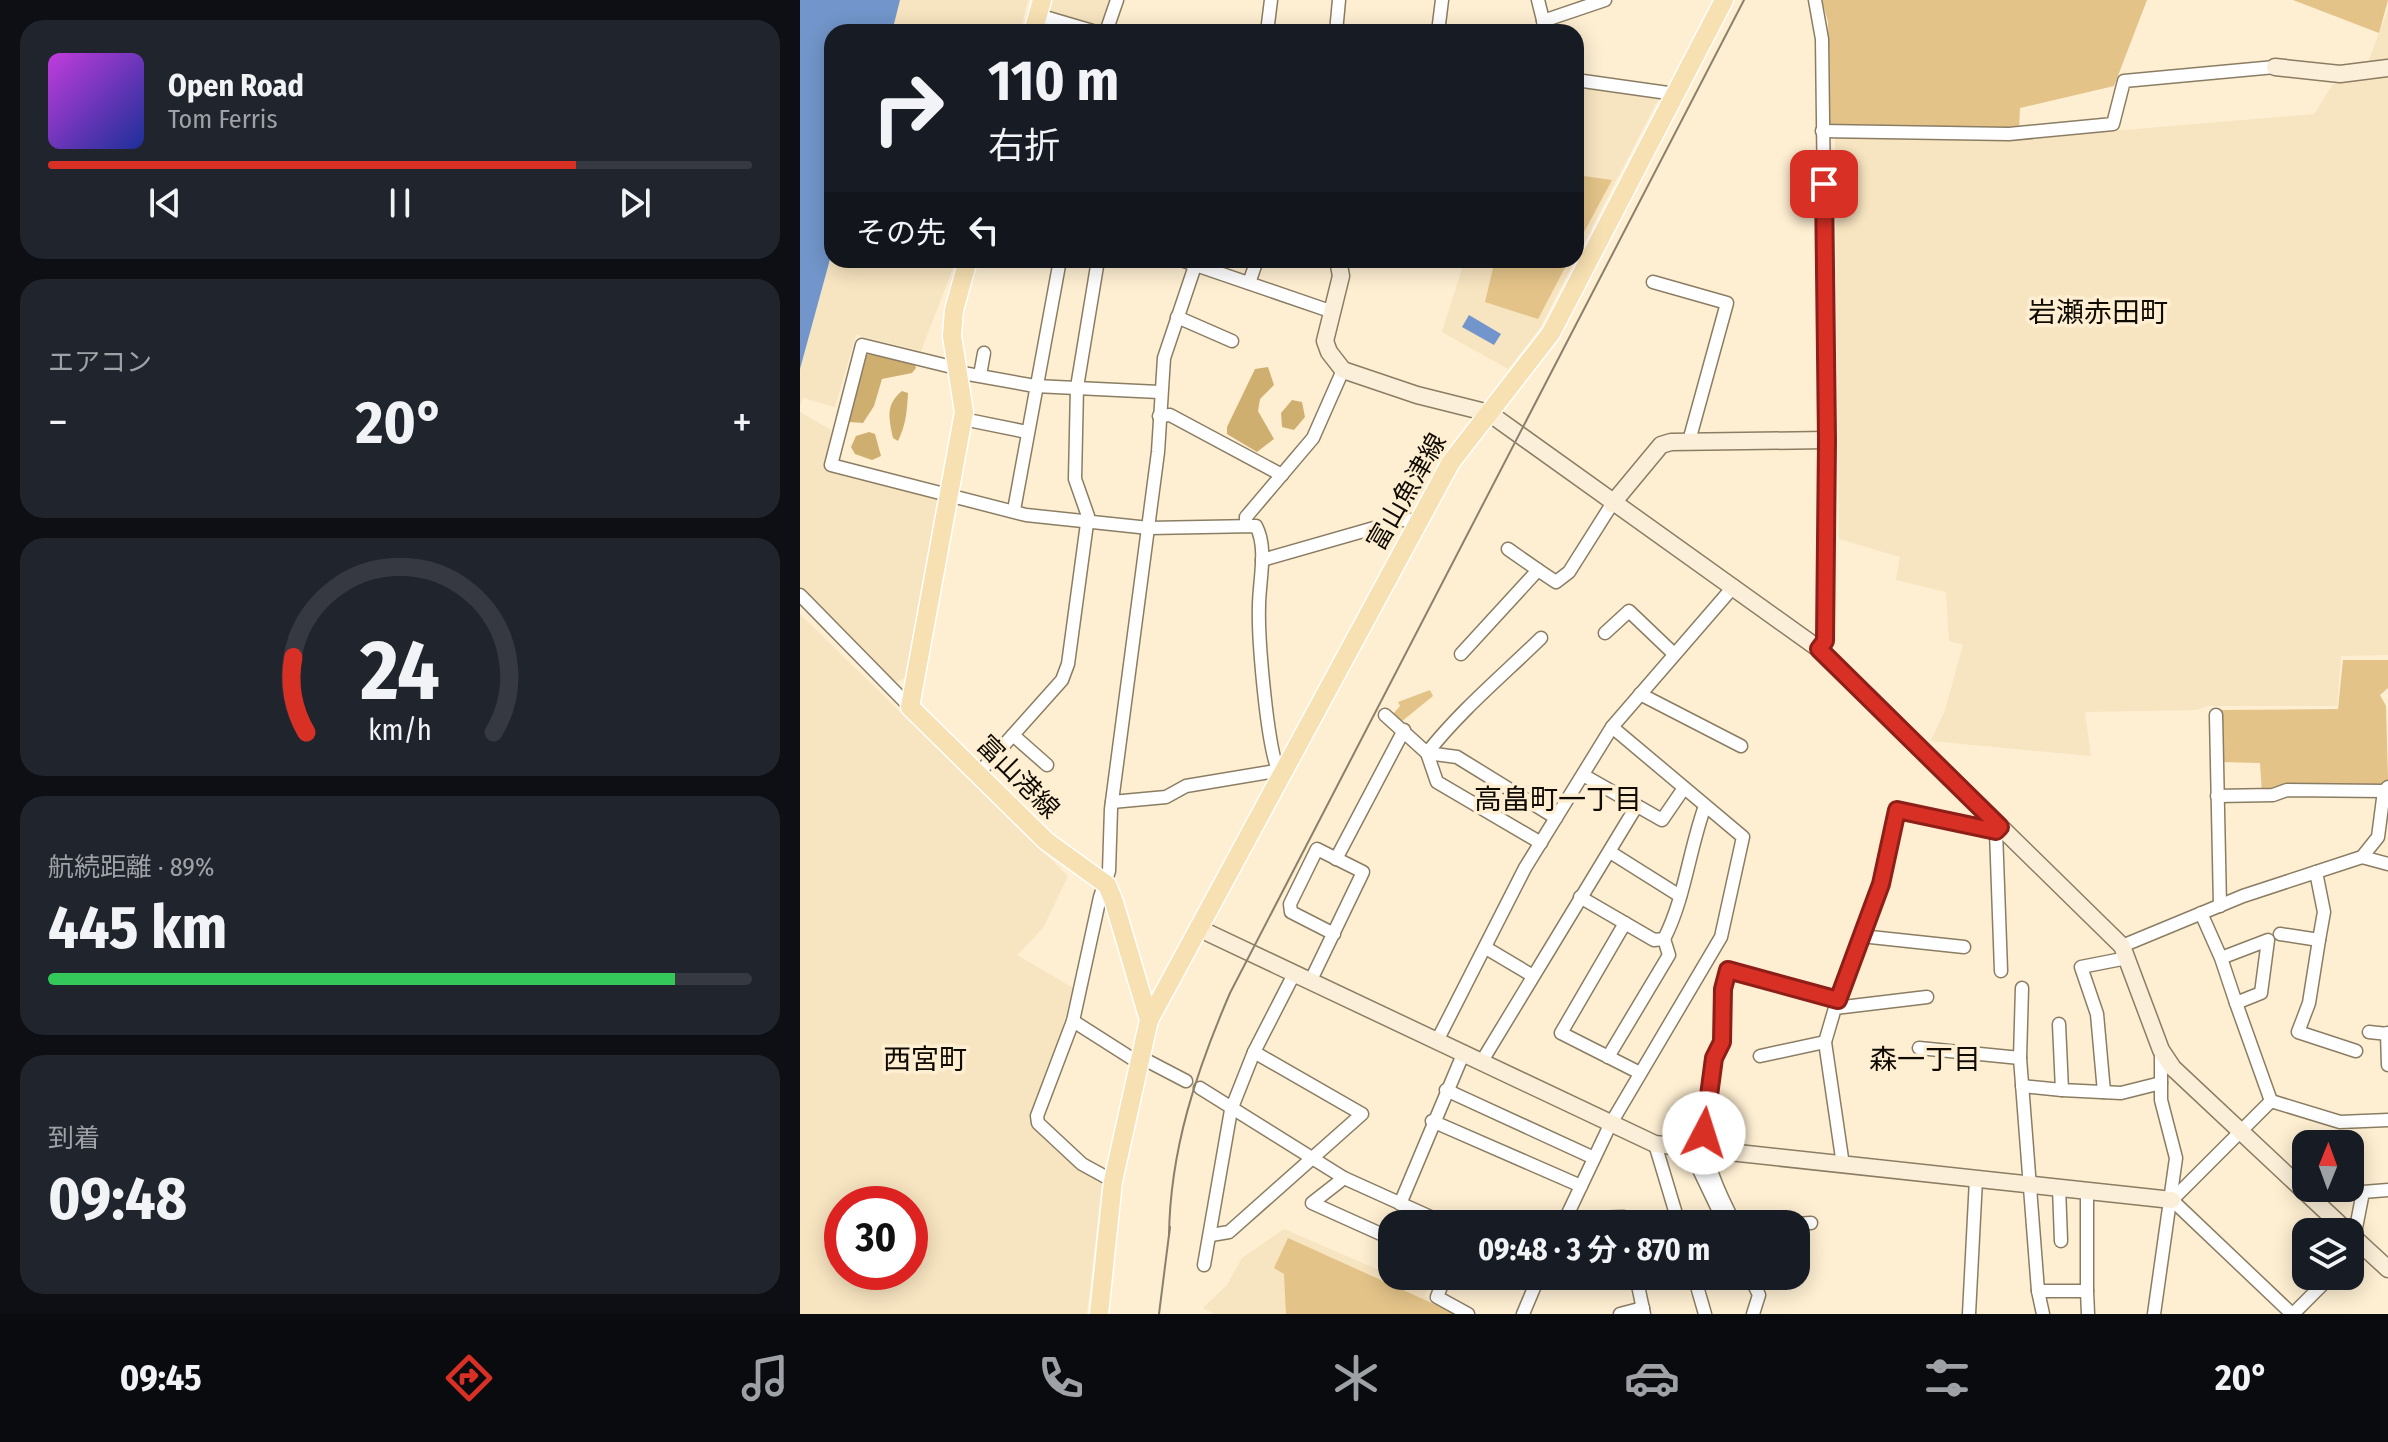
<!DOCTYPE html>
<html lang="ja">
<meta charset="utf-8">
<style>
body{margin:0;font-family:"Fira Sans Condensed","Noto Sans JP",sans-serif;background:#20242c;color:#f1f3f6;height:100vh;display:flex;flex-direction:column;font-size:30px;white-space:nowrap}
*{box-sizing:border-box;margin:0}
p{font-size:26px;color:#9ea1a6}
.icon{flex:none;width:44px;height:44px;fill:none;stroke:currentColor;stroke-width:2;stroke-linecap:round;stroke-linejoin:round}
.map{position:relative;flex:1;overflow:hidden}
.sheet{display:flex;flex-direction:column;gap:20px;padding:20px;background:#0d0f14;width:800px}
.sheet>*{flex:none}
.top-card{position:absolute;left:24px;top:24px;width:760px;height:244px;border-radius:24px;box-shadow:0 4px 20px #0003;background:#171b24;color:#f1f3f6;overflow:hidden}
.needle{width:52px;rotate:1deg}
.buttons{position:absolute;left:1492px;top:1130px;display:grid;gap:16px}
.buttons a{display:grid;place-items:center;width:72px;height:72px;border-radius:16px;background:#171b24;box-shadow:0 4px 20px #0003;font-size:40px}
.speed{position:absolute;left:24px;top:1186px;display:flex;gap:16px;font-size:40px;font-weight:700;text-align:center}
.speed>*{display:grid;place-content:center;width:104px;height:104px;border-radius:50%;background:#171b24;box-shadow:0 4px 20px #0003;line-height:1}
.speed .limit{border:12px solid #d22;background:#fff;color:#111}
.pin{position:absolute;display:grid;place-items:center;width:68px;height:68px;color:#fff;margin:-34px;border-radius:16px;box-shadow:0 4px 12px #0006}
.me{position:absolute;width:88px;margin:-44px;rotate:5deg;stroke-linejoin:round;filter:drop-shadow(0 0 6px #0008)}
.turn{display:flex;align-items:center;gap:28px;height:168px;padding:0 32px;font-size:36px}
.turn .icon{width:104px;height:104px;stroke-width:2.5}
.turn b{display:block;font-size:56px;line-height:68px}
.then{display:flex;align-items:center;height:76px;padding:0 32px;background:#0003;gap:16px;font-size:30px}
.big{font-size:60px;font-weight:700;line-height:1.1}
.sheet .card{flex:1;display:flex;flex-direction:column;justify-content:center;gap:12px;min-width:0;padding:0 28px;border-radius:24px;background:#20242c}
.sheet .dial{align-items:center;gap:0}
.dial svg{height:208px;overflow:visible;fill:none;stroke:#363941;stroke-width:7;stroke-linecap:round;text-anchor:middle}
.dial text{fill:#f1f3f6;stroke:none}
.song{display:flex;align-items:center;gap:24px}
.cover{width:96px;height:96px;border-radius:12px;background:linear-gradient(135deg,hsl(290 70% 55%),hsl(230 70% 35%))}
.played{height:8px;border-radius:4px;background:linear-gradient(90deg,#d93025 75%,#363941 75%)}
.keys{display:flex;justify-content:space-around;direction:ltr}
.heat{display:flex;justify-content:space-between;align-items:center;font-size:44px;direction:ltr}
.charge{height:12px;border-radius:6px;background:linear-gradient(90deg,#34c759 89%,#363941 0)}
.trip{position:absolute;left:578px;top:1210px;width:432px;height:80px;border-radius:24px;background:#171b24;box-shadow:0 4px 20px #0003;font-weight:700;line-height:80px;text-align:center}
.menu{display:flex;height:128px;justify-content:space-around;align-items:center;background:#090b0e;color:#9ea1a6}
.menu .icon{width:56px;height:56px}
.menu .on{color:#d93025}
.menu b{font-size:36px;color:#f1f3f6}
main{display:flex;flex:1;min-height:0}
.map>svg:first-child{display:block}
.built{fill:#f7e4c0;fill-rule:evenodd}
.green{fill:#e3c388}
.forest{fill:#cfaf70}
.water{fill:#7296cb}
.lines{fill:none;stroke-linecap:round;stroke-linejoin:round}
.street-casing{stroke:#8b7d63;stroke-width:15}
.secondary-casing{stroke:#8b7d63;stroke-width:19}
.primary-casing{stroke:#fff;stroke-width:21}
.street{stroke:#fff;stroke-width:12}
.secondary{stroke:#fbefd9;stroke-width:16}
.primary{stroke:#f7e0b2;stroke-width:18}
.tram{stroke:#8a806d;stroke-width:2}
.route-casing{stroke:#8d1f18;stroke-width:20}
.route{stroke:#d93025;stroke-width:14}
.labels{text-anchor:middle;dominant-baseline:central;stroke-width:7;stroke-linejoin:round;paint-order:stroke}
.street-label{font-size:26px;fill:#100b03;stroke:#feefd2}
.neighbourhood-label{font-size:28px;fill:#100b03;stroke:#feefd2}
</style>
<main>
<section class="sheet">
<div class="card">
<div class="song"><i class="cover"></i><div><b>Open Road</b><p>Tom Ferris</p></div></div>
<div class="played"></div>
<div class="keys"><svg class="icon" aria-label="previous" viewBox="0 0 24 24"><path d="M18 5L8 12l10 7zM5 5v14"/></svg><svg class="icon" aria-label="pause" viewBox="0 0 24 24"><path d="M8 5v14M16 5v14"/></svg><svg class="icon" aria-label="next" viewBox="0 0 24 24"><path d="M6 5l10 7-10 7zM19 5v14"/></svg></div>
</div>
<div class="card"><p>エアコン</p>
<div class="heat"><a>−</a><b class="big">20°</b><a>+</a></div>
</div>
<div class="card dial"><svg viewBox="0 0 100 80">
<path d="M14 69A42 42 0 1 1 86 69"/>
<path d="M14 69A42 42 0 0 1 9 40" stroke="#d93025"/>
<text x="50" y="56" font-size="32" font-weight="700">24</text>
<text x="50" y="72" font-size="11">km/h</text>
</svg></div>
<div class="card"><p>航続距離 · 89%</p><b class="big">445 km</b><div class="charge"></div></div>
<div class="card"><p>到着</p><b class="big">09:48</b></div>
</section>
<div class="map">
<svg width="1588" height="1314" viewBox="0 0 1588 1314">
<rect width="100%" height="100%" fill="#feefd2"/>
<g class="built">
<path d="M100,0H228L220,32H92Z"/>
<path d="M251,0H310L301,24L296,25L249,12Z"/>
<path d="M1588,9V60L1568,63L1579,33Z"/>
<path d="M1588,75V655L1541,656L1537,706H1408L1397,710L1285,712L1291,756L1131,741L1145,710L1163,645L1149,641L1146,592L1096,580L1100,557L1039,539L1035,136L1230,138L1514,114L1533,84Z"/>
<path d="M776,86L860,96L776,258Z"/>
<path d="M32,252V260H156L121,351L56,335L35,407L3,398L0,406V369Z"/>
<path d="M652,260H775L740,328L708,369L642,332L663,266Z"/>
<path d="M0,412L31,430L25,469L144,499L106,678L95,682L0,586Z"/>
<path d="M0,614L268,876L243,928L217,955L273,988L251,1072L234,1115L273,1163L302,1183L287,1314H0ZM42,1204H110V1272H42Z"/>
<path d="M484,1229L627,1291L624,1296L660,1314H415L403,1308L427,1285L442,1258Z"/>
</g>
<g class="green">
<path d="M1022,0H1347L1314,86L1220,108L1219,130L1029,126L1028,22Z"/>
<path d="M1493,0H1588L1579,33Z"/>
<path d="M776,175L812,180L776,247Z"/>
<path d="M695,260H769L738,319L685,302Z"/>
<path d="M1543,660H1588V688L1580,695L1586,706L1588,780L1582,788L1462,793L1460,763L1420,762L1419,710L1538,709Z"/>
<path d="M630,690L633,696L601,722L593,714L600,706L598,702Z"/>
<path d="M488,1238L656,1314H486L484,1274L474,1268Z"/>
</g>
<g class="forest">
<path d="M71,354L114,363L116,368L112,373L82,379L74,406L63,423L50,422L47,412L66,355Z"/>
<path d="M468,367L474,385L460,399L458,411L474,439L457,452L427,434V427L455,369Z"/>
<path d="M102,391L108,393C107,411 106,425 98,441L93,438C89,418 85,405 102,391Z"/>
<path d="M492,400L502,402L505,417L494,430L482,427L481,413Z"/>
<path d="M69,432L75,434L81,456L72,460L55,454L51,447L56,436Z"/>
</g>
<g class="water">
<path d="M0,0H100L92,32H32V252L0,369Z"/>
<path d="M669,315L701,334L694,345L662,327Z"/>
</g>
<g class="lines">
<g class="street-casing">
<g id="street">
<path d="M738,0L746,32"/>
<path d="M1015,0L1022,39L1027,440L1025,641L1019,649"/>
<path d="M238,15L296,32"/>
<path d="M743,21L805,0"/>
<path d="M306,32L317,0"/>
<path d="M467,32L471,0"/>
<path d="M536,32L539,0"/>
<path d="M638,32L642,0"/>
<path d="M776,80L875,94"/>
<path d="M1022,131L1209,134L1313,124L1324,81L1475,67"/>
<path d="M381,260L530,311"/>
<path d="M853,282L927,303L889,441"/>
<path d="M449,283L457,260"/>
<path d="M377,317L432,341"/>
<path d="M156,368L62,345L31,465L226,515L349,528L456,526C468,548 459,581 459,606C458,635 467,759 482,778"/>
<path d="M157,372L235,386L359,392"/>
<path d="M180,375L184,353"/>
<path d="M359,416L370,415L482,475"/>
<path d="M163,419L227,432"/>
<path d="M214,510L260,260"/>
<path d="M446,524V517L513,438L543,370"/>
<path d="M708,549L738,570"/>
<path d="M462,560L602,520H619"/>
<path d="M0,595L110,707"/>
<path d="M805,633L829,611L874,654"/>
<path d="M661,654L738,570L756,582L769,572L812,504"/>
<path d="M840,694L941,746"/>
<path d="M585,715L627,753L657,757L756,818"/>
<path d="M1416,715L1420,906"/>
<path d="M213,735L247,765"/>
<path d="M179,773L262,680L268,664L288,516L275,479L277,387L298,260"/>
<path d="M783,775L862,820L884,788"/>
<path d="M1417,796L1473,795L1487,790L1584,791"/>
<path d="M312,802L366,797L386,786L476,771"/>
<path d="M1196,831L1201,971"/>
<path d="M741,843L637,782L627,753C661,710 702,676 741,638"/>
<path d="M810,852L880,896"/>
<path d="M1562,857L1588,864"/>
<path d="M536,859L604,730"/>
<path d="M780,897L854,940L864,939C885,898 889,850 905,806"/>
<path d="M1401,913L1421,958L1468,940L1461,993L1436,1003L1421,958"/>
<path d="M825,923L761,1033L840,1073"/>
<path d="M1480,934L1519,940L1524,912L1516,872"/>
<path d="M1061,936L1081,884L1097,810L1196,831L1200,827"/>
<path d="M1519,940L1509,1003L1498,1032L1556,1051"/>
<path d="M1322,946L1443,896L1562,857L1578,837L1584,791L1588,787"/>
<path d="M686,948L733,976"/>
<path d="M510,982L563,872L517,849L490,904L491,912L534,934"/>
<path d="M1038,1000L1061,936L1164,947"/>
<path d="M1436,1003L1471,1101"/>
<path d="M273,1021L339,1063"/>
<path d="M1259,1024L1262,1090L1321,1093L1361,1083"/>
<path d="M1569,1032L1588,1034"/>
<path d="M1587,1033L1588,1065"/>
<path d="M638,1039L725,868L812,727L934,586"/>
<path d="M1025,1042L1035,1008L1127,997"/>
<path d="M1119,1048L1220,1058L1222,988"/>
<path d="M960,1056L1025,1042L1043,1165"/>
<path d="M340,1057L386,1081"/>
<path d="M808,1057L869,955L864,939"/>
<path d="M1220,1058L1238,1291H1287V1190"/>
<path d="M682,1061L836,807"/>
<path d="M1222,1086L1262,1090"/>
<path d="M400,1088L544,1178L646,1224"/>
<path d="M646,1090L794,1158"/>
<path d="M1304,1092L1297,1014L1281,967L1327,958"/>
<path d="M632,1121L781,1186"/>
<path d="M855,1144L879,1224"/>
<path d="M889,1149L925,1224"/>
<path d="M544,1178L512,1203L592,1239"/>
<path d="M313,1181L282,1164L238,1123L237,1116L273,1021L300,897L309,871L311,809L358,452L364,358L397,260"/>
<path d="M1259,1187L1261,1241"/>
<path d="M1372,1200L1471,1101L1540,1122L1588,1120"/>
<path d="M1372,1200L1492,1314"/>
<path d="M600,1204L664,1052"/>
<path d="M765,1219L823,1217L825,1224"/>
<path d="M763,1224L810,1125L921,937L943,837L812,727"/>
<path d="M935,1224C896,1150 896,1122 921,1043C927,1025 920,1005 923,988C924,982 927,976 928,970L1038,1000L1035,1008"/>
<path d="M996,1224L1011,1223"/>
<path d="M411,1235L429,1232L562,1114L454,1052"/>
<path d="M1554,1238L1563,1192L1588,1190"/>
<path d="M1550,1258L1562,1245"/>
<path d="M404,1265L431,1110L454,1052L494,974"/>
<path d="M645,1276L637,1297L668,1314"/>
<path d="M836,1276L844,1314"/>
<path d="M894,1276L905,1314"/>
<path d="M950,1276L959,1295L953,1314"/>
<path d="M1238,1291L1243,1314"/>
<path d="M1287,1291L1288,1314"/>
<path d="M723,1314L739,1276"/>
<path d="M820,1314L843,1308"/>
<path d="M1169,1314L1176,1179"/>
<path d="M1354,1314L1376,1158L1361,1100V1050"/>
<path d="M1493,1314L1531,1276"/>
</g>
</g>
<g class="secondary-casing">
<g id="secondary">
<path d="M1475,67L1540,74L1588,68"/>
<path d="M538,260L541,276L525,341L529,352L543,370L617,395L689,413L1019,649L1322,946L1361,1050L1373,1068L1548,1232"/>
<path d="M812,504L861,445L871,442L1027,440"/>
<path d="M400,929L855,1144L1372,1200"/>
<path d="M1550,1234L1588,1269"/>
</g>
</g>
<g class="primary-casing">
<g id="primary">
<path d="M233,32L242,0"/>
<path d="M168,260L154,310L152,336L164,412L110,707L246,841L307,885L314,902L349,1020L313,1181L299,1314"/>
<path d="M349,1020L651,462L751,333L924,0"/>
</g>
</g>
<use href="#street" class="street"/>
<use href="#secondary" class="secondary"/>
<use href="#primary" class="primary"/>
<g class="tram">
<path d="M369,1236C370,1150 396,1072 430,993L944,0"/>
<path d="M359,1314L370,1227"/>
</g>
</g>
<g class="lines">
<g class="route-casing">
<path id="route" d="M904,1133L914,1058L922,1042L923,989L928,970L1038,1000L1081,884L1097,810L1196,831L1200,827L1019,649L1025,641L1027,440L1024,184"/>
</g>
<use href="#route" class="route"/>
</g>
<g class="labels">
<g class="street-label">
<text transform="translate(607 492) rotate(-60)">富山魚津線</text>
<text transform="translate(218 777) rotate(45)">富山港線</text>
</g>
<g class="neighbourhood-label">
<text x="1298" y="312">岩瀬赤田町</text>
<text x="758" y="799">高畠町一丁目</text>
<text x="125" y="1059">西宮町</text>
<text x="1125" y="1059">森一丁目</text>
</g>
</g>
</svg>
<div class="buttons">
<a><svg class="needle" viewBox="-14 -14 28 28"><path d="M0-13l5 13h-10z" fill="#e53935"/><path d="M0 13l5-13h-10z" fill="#9ea1a6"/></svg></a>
<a><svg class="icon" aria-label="layers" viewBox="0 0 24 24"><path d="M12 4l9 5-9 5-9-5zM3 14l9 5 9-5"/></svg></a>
</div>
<div class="speed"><div class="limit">30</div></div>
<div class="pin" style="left:1024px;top:184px;background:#d93025"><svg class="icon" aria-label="arrive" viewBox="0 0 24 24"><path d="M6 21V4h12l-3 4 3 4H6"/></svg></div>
<svg class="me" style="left:904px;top:1133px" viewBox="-20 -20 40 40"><circle r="19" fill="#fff"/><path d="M0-13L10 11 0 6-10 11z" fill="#d93025"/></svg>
<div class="trip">09:48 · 3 分 · 870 m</div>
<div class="top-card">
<div class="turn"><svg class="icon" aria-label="right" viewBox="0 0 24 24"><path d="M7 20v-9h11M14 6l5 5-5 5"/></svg><div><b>110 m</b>右折</div></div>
<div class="then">その先<svg class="icon" aria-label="left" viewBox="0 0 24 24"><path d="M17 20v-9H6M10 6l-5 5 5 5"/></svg></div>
</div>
</div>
</main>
<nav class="menu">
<b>09:45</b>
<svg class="icon on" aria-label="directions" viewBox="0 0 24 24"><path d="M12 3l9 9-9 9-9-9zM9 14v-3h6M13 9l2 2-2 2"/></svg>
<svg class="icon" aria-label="music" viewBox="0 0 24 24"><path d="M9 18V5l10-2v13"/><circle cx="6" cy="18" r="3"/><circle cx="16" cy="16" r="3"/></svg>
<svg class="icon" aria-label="phone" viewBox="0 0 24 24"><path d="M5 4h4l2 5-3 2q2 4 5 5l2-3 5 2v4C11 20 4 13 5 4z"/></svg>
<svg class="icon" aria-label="climate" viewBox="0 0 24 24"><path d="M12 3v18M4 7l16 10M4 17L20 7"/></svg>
<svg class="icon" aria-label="car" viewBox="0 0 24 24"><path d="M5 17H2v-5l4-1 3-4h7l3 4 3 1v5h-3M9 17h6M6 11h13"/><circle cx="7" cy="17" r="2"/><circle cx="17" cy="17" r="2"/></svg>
<svg class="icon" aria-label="filters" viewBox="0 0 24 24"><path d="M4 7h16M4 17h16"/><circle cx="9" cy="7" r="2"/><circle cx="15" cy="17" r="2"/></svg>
<b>20°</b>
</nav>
